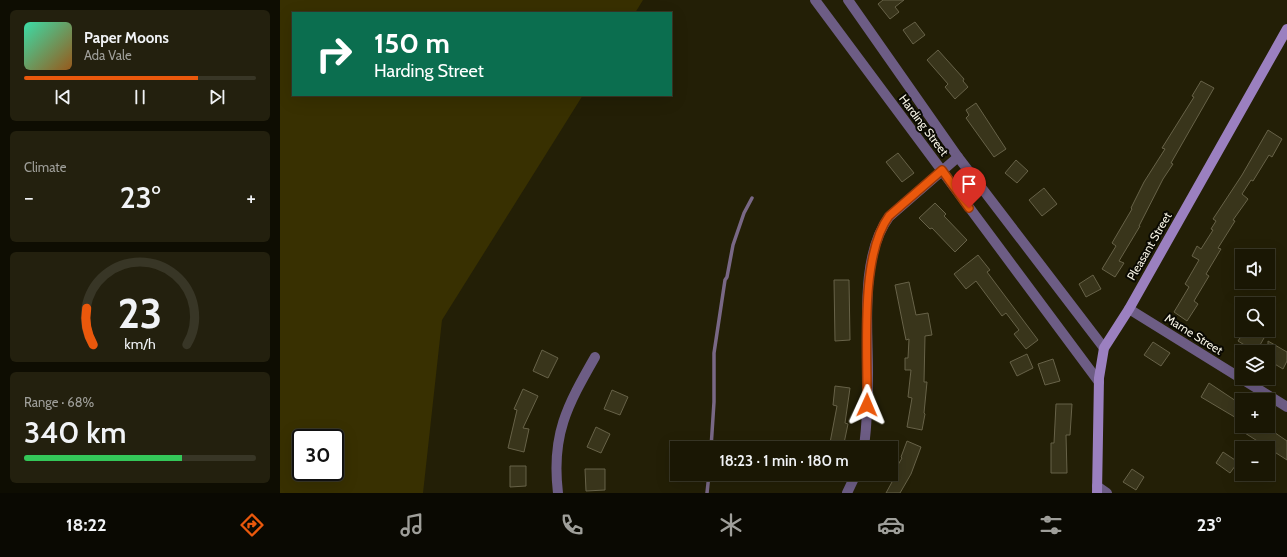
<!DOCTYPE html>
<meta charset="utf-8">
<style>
body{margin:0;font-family:Cabin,sans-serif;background:#23200e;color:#f1f3f6;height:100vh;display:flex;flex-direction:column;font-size:15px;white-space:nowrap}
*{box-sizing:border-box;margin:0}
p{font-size:13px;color:#9f9f9a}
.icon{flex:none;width:22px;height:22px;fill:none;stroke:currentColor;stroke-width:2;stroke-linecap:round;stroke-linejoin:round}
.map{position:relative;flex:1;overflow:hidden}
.panel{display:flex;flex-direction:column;gap:10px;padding:10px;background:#0e0d02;width:280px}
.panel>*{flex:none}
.banner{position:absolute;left:12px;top:12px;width:380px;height:84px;border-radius:0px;box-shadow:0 4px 16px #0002,0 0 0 1px #383626;background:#0b6e4f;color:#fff;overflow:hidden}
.buttons{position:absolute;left:955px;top:249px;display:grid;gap:8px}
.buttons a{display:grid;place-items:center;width:40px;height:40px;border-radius:0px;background:#1a1704;box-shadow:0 4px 16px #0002,0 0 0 1px #383626;font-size:20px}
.speed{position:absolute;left:12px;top:429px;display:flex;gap:8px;font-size:20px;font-weight:700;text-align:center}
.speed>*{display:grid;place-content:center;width:52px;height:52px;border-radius:50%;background:#1a1704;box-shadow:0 4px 16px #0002,0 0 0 1px #383626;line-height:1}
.speed .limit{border:2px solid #111;border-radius:6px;background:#fff;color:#111}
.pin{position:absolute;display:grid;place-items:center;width:34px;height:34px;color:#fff;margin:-41px -17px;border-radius:50% 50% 50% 0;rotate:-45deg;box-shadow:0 0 4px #0007}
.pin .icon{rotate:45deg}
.me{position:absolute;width:44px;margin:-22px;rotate:1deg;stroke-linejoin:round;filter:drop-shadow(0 0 3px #0008)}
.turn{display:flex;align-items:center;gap:14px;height:84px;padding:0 16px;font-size:18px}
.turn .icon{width:52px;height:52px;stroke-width:2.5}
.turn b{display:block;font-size:28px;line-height:34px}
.big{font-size:30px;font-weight:600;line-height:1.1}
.panel .card{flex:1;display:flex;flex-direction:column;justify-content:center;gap:6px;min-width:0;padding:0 14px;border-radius:6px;background:#23200e}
.panel .dial{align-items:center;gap:0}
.dial svg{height:104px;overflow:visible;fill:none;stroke:#383626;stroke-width:7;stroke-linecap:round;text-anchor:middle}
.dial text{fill:#f1f3f6;stroke:none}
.song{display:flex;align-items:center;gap:12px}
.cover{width:48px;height:48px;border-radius:6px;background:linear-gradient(135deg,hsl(160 70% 55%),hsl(30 70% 35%))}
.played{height:4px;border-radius:2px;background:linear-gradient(90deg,#ea580c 75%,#383626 75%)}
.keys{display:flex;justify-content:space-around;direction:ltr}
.heat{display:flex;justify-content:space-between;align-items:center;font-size:22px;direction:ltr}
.charge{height:6px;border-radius:3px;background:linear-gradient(90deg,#34c759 68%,#383626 0)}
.trip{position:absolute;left:390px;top:441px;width:228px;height:40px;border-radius:0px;background:#1a1704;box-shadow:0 4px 16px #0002,0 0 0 1px #383626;font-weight:600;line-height:40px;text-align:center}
.menu{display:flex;height:64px;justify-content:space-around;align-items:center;background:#0a0902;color:#9f9f9a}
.menu .icon{width:28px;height:28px}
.menu .current{color:#ea580c}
.menu b{font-size:18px;color:#f1f3f6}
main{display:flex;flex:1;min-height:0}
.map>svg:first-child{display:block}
.green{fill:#383001;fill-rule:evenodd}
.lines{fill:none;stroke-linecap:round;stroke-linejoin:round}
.stream{stroke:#796886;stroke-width:3.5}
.building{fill:#39351b;stroke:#676248}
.street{stroke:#6d5d85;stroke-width:10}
.secondary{stroke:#9b80c0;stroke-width:10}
.route-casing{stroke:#983908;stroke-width:10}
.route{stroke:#ea580c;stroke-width:7}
.labels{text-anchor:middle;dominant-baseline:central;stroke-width:4;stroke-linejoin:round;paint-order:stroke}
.street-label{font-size:12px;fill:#f6f3e4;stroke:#0a0902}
</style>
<main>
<section class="panel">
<div class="card">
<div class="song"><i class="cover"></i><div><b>Paper Moons</b><p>Ada Vale</p></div></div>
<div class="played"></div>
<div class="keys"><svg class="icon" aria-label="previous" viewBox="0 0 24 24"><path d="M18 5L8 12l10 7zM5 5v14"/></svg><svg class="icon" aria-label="pause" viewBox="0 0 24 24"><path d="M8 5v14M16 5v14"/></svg><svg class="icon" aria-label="next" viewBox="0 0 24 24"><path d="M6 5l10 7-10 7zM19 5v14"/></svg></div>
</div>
<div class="card"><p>Climate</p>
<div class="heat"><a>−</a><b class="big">23°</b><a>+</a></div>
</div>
<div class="card dial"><svg viewBox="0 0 100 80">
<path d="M14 69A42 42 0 1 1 86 69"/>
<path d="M14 69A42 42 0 0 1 9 41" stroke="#ea580c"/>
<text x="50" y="56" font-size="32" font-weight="700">23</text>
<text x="50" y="72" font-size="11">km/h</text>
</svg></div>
<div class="card"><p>Range · 68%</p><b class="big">340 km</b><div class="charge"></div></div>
</section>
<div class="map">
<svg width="1007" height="493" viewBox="0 0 1007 493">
<rect width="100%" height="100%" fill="#231f06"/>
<path class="green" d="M0,0H363L355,13H13V95H303L162,320L143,493H0ZM21,438H55V472H21Z"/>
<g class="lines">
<g class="stream">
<path d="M431,448L434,402V353L445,280L447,277L453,245L464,213L472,198"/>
<path d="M427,493L429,474"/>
</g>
</g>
<g class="building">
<path d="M603,0H624L615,7L619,12L610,19L598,4Z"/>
<path d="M635,22L645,35L633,44L623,30Z"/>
<path d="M658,50L684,79L683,81L688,87L675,99L665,87L668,84L647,60Z"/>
<path d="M921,81L934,88L891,163L893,164L883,179L859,226H860L839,261L844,263L835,277L822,269L836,246L832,243L852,209L851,208L864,182L885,149L882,148L914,97L912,96Z"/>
<path d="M696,103L726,149L714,157L686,118L689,115L686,110Z"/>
<path d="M988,130L1002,139L992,157L989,155L973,181L971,180L962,194L968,199L953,220L955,221L938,248L941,249L926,274L929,276L914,301L918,304L907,321L894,312L909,287L905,284L919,260L912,256L917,246L921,249L933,230L931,229L936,221L933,219L962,175Z"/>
<path d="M618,153L634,173L622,182L606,162Z"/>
<path d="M736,160L748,171L737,183L725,173Z"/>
<path d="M764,188L777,204L762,216L749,200Z"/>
<path d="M655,203L666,214L664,216L687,240L675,252L652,228L650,229L639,218Z"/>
<path d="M698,255L710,270L707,272L758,340L746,349L734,334L739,330L726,313L722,316L696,281L686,289L674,274Z"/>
<path d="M813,275L821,289L806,297L799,284Z"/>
<path d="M554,280H569L570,340L555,341Z"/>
<path d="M629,282L636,315L648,313L652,335L645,336L644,382H647L644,413L645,414L642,430L627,427L632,398L628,397L631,370H625V358H628L629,339L626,340L615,285Z"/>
<path d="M965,330H972L984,338L976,352L958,341Z"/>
<path d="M988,341L1007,352V361L1003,369L988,360Z"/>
<path d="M873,342L890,353L881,366L864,355Z"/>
<path d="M262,350L278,358L268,378L253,371Z"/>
<path d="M747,354L753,368L737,376L730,362Z"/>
<path d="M773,359L780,381L765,385L758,364Z"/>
<path d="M929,383L962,405V413L958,419L921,397Z"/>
<path d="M555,386L570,388L565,423L568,424L563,448H549L557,406L553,405Z"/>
<path d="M243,389L258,396L243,428L249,429L244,452L228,448L237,410L234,409Z"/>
<path d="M332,390L348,397L340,415L324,409Z"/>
<path d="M776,404H792L790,435H786L787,473H771V443H774Z"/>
<path d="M954,426H985L1007,441V460Z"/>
<path d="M316,427L330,434L321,453L307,447Z"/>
<path d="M627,441L641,447L631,474L620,493H606L612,482L609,480L622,458L621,457Z"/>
<path d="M943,452L958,462L950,473L936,463Z"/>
<path d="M230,466H246V486L230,487Z"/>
<path d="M305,469H325V490L306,491Z"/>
<path d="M852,469L864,477L856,490L843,482Z"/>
</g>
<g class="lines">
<g class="street">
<path d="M535,0L819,382"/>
<path d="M568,0L678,157L824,348"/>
<path d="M849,309L1007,407"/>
<path d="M584,448C587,423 588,397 588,372C588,325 580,256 609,217L678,157"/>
<path d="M817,486L827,493"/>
<path d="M278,493C271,435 287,406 315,357"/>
<path d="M567,493L576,474"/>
</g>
<path class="secondary" d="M817,493L819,378L824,348L849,309L1007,29"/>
</g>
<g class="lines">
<g class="route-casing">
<path id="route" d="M587,405C588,354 579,257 609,216L662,170L689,208"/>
</g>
<use href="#route" class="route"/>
</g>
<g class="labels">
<g class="street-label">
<text transform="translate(644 125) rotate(53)">Harding Street</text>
<text transform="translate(869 246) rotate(-60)">Pleasant Street</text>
<text transform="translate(914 334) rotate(32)">Marne Street</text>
</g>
</g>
</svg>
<div class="buttons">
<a><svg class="icon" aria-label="sound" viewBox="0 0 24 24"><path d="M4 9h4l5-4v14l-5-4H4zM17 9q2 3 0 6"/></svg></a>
<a><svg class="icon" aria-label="search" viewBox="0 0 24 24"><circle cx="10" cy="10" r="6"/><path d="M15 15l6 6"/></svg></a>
<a><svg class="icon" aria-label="layers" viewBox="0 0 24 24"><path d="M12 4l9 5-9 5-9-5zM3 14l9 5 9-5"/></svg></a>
<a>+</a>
<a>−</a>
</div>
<div class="speed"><div class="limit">30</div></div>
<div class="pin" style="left:689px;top:208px;background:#d93025"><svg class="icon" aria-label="arrive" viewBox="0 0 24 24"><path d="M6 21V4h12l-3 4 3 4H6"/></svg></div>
<svg class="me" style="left:587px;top:405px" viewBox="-20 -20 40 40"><path d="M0-17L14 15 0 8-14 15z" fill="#ea580c" stroke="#fff" stroke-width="4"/></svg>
<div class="trip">18:23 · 1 min · 180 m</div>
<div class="banner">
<div class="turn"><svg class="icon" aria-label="right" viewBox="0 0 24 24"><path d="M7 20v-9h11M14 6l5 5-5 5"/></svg><div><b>150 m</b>Harding Street</div></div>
</div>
</div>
</main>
<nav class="menu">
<b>18:22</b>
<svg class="icon current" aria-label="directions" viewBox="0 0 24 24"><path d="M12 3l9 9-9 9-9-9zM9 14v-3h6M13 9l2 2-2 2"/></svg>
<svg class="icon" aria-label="music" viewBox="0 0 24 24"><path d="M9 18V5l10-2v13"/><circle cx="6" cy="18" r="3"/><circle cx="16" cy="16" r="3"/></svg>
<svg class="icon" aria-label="phone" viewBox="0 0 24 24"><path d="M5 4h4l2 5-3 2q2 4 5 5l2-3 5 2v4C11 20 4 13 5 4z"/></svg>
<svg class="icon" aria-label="climate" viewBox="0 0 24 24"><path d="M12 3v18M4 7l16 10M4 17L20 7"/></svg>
<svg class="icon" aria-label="car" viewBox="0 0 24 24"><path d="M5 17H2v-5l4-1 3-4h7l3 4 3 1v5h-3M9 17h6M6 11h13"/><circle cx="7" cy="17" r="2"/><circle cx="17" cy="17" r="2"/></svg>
<svg class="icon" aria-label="filters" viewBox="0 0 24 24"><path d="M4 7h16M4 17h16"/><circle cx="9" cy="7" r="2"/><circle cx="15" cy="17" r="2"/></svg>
<b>23°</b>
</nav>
